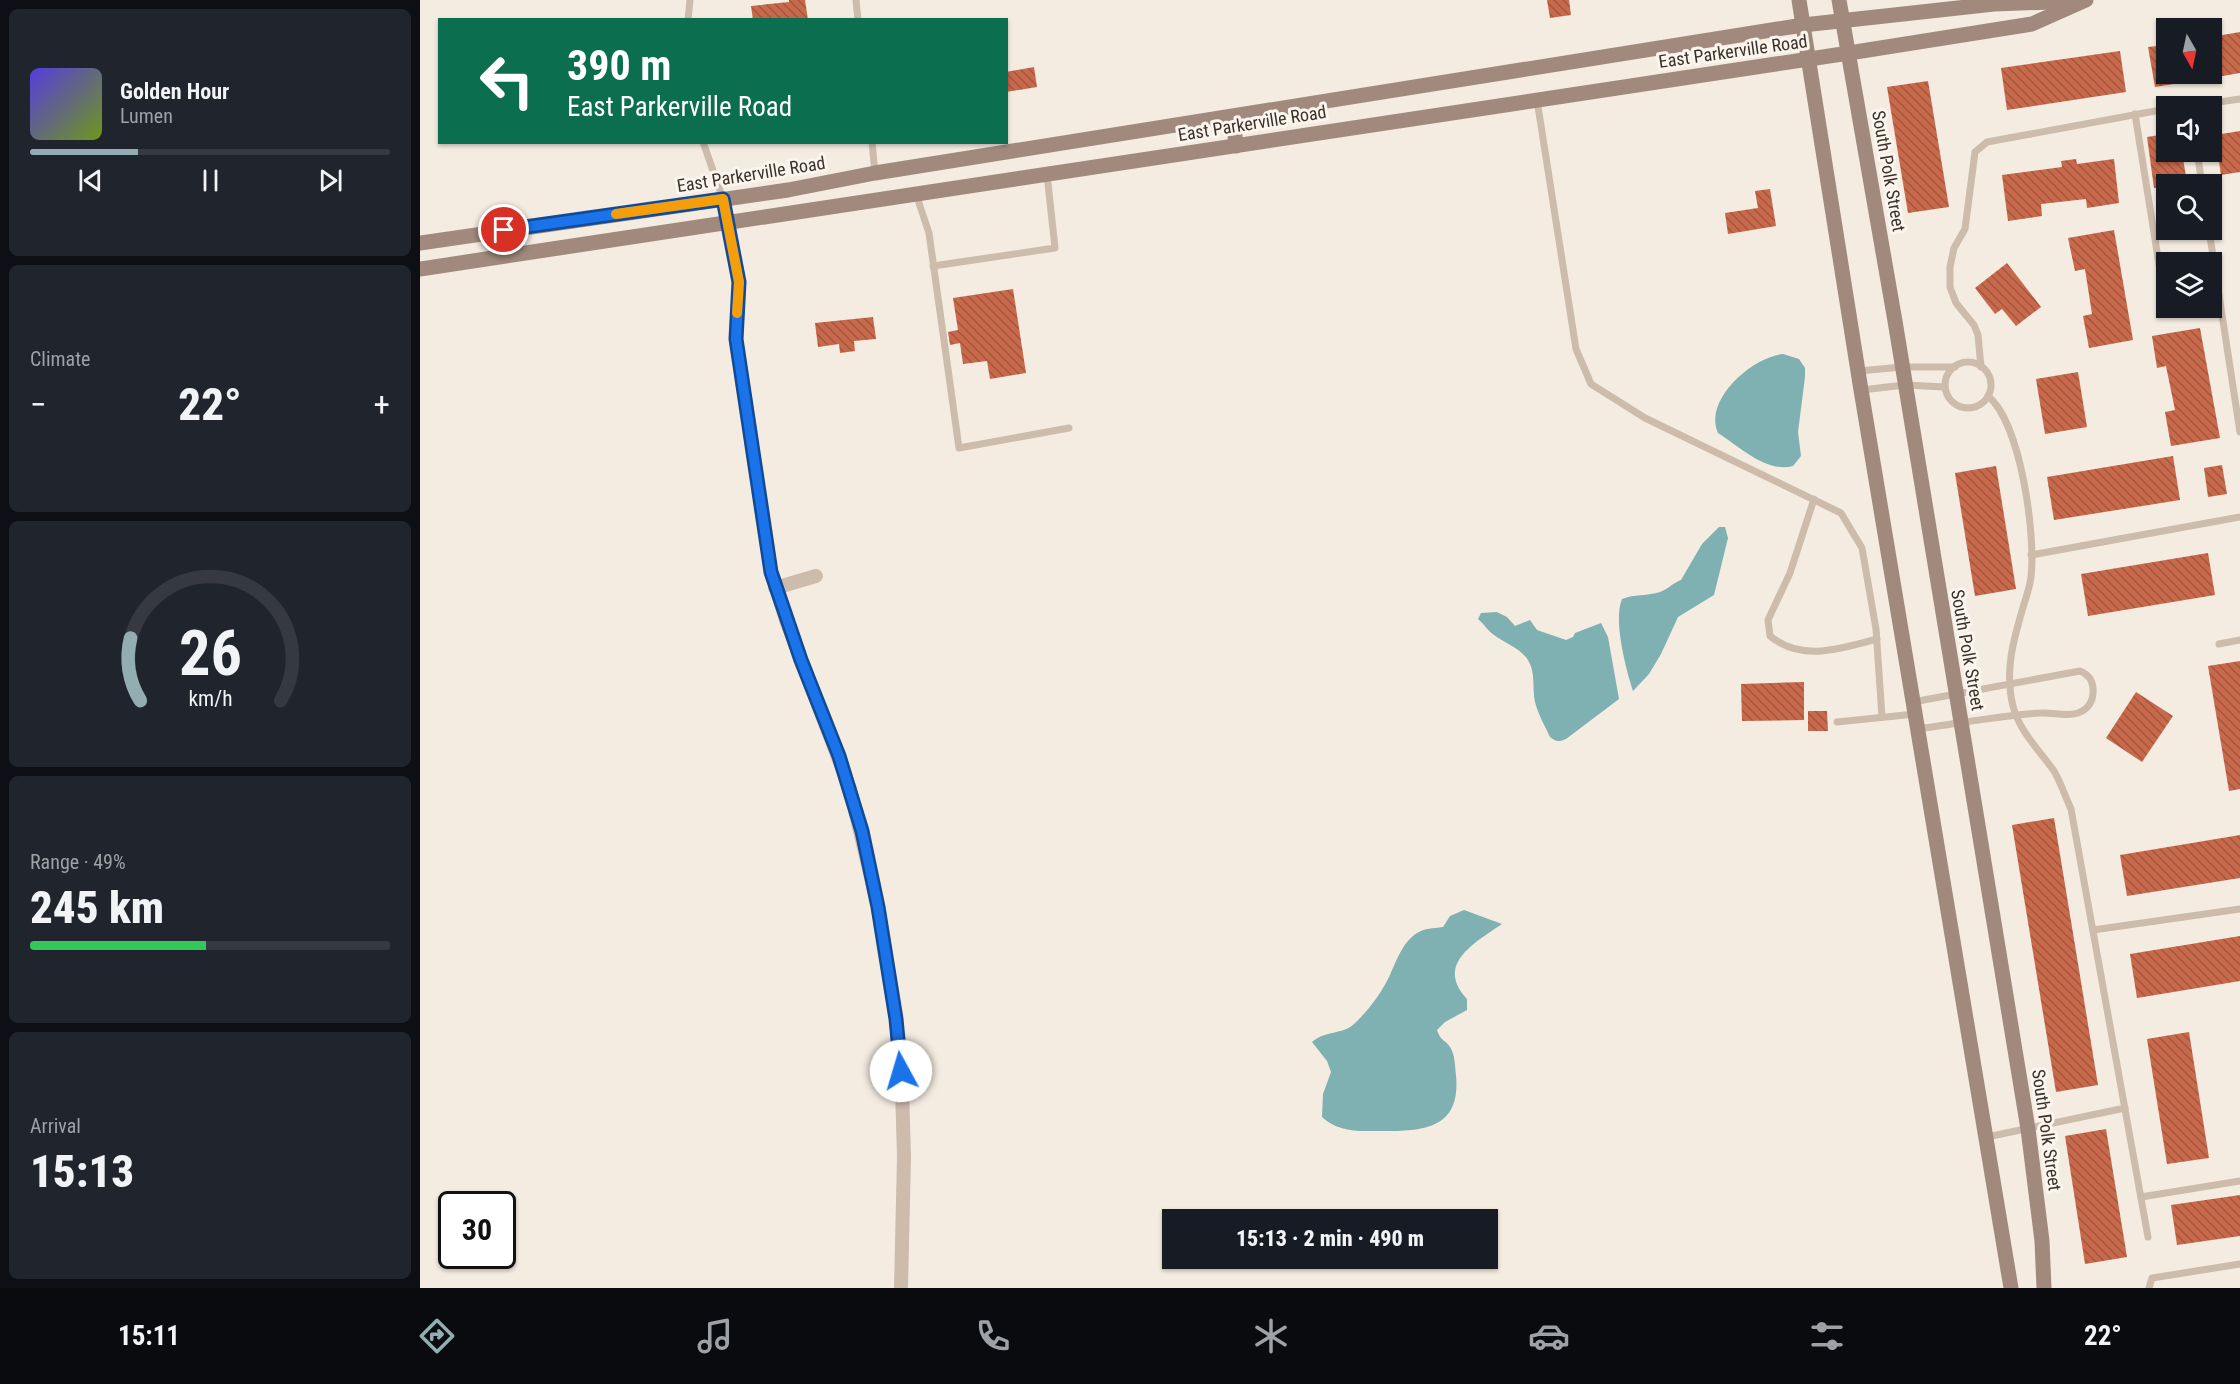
<!DOCTYPE html>
<meta charset="utf-8">
<style>
body{margin:0;font-family:"Roboto Condensed",sans-serif;background:#20242c;color:#f1f3f6;height:100vh;display:flex;flex-direction:column;font-size:22px;white-space:nowrap}
*{box-sizing:border-box;margin:0}
p{font-size:20px;color:#9ea1a6}
.icon{flex:none;width:33px;height:33px;fill:none;stroke:currentColor;stroke-width:2;stroke-linecap:round;stroke-linejoin:round}
.map{position:relative;flex:1;overflow:hidden}
.drawer{display:flex;flex-direction:column;gap:9px;padding:9px;background:#0d0f14;width:420px}
.drawer>*{flex:none}
.banner{position:absolute;left:18px;top:18px;width:570px;height:126px;border-radius:0px;box-shadow:0 2px 4px #0004;background:#0b6e4f;color:#fff;overflow:hidden}
.needle{width:39px;rotate:171deg}
.controls{position:absolute;left:1736px;top:18px;display:grid;gap:12px}
.controls a{display:grid;place-items:center;width:66px;height:66px;border-radius:0px;background:#171b24;box-shadow:0 2px 4px #0004;font-size:30px}
.speed{position:absolute;left:18px;top:1191px;display:flex;gap:12px;font-size:30px;font-weight:700;text-align:center}
.speed>*{display:grid;place-content:center;width:78px;height:78px;border-radius:50%;background:#171b24;box-shadow:0 2px 4px #0004;line-height:1}
.speed .limit{border:3px solid #111;border-radius:9px;background:#fff;color:#111}
.pin{position:absolute;display:grid;place-items:center;width:51px;height:51px;color:#fff;margin:-26px;border:3px solid #fff;border-radius:50%;box-shadow:0 2px 6px #0007}
.me{position:absolute;width:66px;margin:-33px;rotate:354deg;stroke-linejoin:round;filter:drop-shadow(0 0 4px #0008)}
.turn{display:flex;align-items:center;gap:21px;height:126px;padding:0 30px;font-size:27px}
.turn .icon{width:78px;height:78px;stroke-width:2.5}
.turn b{display:block;font-size:42px;line-height:51px}
.big{font-size:45px;font-weight:800;line-height:1.1}
.drawer .card{flex:1;display:flex;flex-direction:column;justify-content:center;gap:9px;min-width:0;padding:0 21px;border-radius:9px;background:#20242c}
.drawer .dial{align-items:center;gap:0}
.dial svg{height:156px;overflow:visible;fill:none;stroke:#363941;stroke-width:7;stroke-linecap:round;text-anchor:middle}
.dial text{fill:#f1f3f6;stroke:none}
.song{display:flex;align-items:center;gap:18px}
.cover{width:72px;height:72px;border-radius:9px;background:linear-gradient(135deg,hsl(250 70% 55%),hsl(80 70% 35%))}
.played{height:6px;border-radius:3px;background:linear-gradient(90deg,#92aeb2 30%,#363941 30%)}
.keys{display:flex;justify-content:space-around;direction:ltr}
.heat{display:flex;justify-content:space-between;align-items:center;font-size:33px;direction:ltr}
.charge{height:9px;border-radius:4px;background:linear-gradient(90deg,#34c759 49%,#363941 0)}
.trip{position:absolute;left:742px;top:1209px;width:336px;height:60px;border-radius:0px;background:#171b24;box-shadow:0 2px 4px #0004;font-weight:800;line-height:60px;text-align:center}
.menu{display:flex;height:96px;justify-content:space-around;align-items:center;background:#090b0e;color:#9ea1a6}
.menu .icon{width:42px;height:42px}
.menu .selected{color:#92aeb2}
.menu b{font-size:27px;color:#f1f3f6}
main{display:flex;flex:1;min-height:0}
.map>svg:first-child{display:block}
.water{fill:#7fb0b2}
.building{fill:url(#building-back-hatch)}
.lines{fill:none;stroke-linecap:round;stroke-linejoin:round}
.service{stroke:#cdbbac;stroke-width:7}
.minor{stroke:#cdbbac;stroke-width:14}
.secondary{stroke:#a18a7d;stroke-width:15}
.route-casing{stroke:#114b97;stroke-width:15}
.route{stroke:#1a73e8;stroke-width:10}
.slow{stroke:#f59e0b;stroke-width:10}
.labels{text-anchor:middle;dominant-baseline:central;stroke-width:6;stroke-linejoin:round;paint-order:stroke}
.street-label{font-size:18px;fill:#3b302b;stroke:#fbf5ee}
</style>
<main>
<section class="drawer">
<div class="card">
<div class="song"><i class="cover"></i><div><b>Golden Hour</b><p>Lumen</p></div></div>
<div class="played"></div>
<div class="keys"><svg class="icon" aria-label="previous" viewBox="0 0 24 24"><path d="M18 5L8 12l10 7zM5 5v14"/></svg><svg class="icon" aria-label="pause" viewBox="0 0 24 24"><path d="M8 5v14M16 5v14"/></svg><svg class="icon" aria-label="next" viewBox="0 0 24 24"><path d="M6 5l10 7-10 7zM19 5v14"/></svg></div>
</div>
<div class="card"><p>Climate</p>
<div class="heat"><a>−</a><b class="big">22°</b><a>+</a></div>
</div>
<div class="card dial"><svg viewBox="0 0 100 80">
<path d="M14 69A42 42 0 1 1 86 69"/>
<path d="M14 69A42 42 0 0 1 9 37" stroke="#92aeb2"/>
<text x="50" y="56" font-size="32" font-weight="700">26</text>
<text x="50" y="72" font-size="11">km/h</text>
</svg></div>
<div class="card"><p>Range · 49%</p><b class="big">245 km</b><div class="charge"></div></div>
<div class="card"><p>Arrival</p><b class="big">15:13</b></div>
</section>
<div class="map">
<svg width="1820" height="1288" viewBox="0 0 1820 1288">
<defs>
<pattern id="building-back-hatch" width="6" height="6" patternUnits="userSpaceOnUse" patternTransform="scale(1.5)"><rect width="6" height="6" fill="#c8694b"/><path d="M-1 5l2 2M0 0l6 6M5-1l2 2" fill="none" stroke="#a4573f"/></pattern>
</defs>
<rect width="100%" height="100%" fill="#f4ebe1"/>
<g class="water">
<path d="M1363,354L1379,359L1385,368V377L1378,432L1381,456L1373,466C1346,473 1320,447 1298,433C1283,400 1332,357 1363,354Z"/>
<path d="M1299,527H1305L1308,538L1294,595L1258,617L1241,654L1229,674L1213,691C1206,669 1193,620 1202,599C1214,594 1228,596 1240,592C1248,589 1253,583 1261,580L1282,544Z"/>
<path d="M1077,612L1087,617L1095,626L1110,620L1117,630L1146,640L1153,637L1155,633L1181,623L1188,637L1199,699L1146,739C1139,742 1136,742 1130,737C1125,726 1118,714 1115,702C1112,688 1116,673 1108,660C1100,648 1085,643 1074,635C1068,631 1064,624 1058,619L1061,613Z"/>
<path d="M1044,910L1082,924C1056,942 1014,964 1047,999V1010L1025,1022L1017,1030C1021,1042 1025,1039 1030,1047C1035,1054 1035,1067 1036,1075C1041,1128 1005,1131 963,1131C941,1131 919,1133 902,1117L903,1094L911,1072L907,1061L892,1042C906,1030 922,1035 934,1024C944,1015 956,1000 963,988C975,970 979,941 1001,931C1007,928 1017,928 1023,927L1030,916Z"/>
</g>
<g class="building">
<path d="M369,0H385L388,20H333L331,6L369,2Z"/>
<path d="M1127,0H1149L1151,15L1130,18Z"/>
<path d="M1820,32V73L1791,78V37Z"/>
<path d="M1746,45V74H1777L1778,80L1735,87L1728,47Z"/>
<path d="M1700,51L1706,92L1587,110L1581,68Z"/>
<path d="M614,67L617,87L586,92V72Z"/>
<path d="M1508,81L1529,207L1488,213L1467,87Z"/>
<path d="M1820,131V172L1801,175L1795,135Z"/>
<path d="M1746,134V152H1762L1767,183L1746,184V186L1734,188L1727,137Z"/>
<path d="M1656,159L1657,164L1694,159L1699,203L1667,208L1666,199L1621,204L1622,216L1588,221L1582,175L1642,167L1641,161Z"/>
<path d="M1350,189L1356,226L1308,234L1305,213L1338,208L1335,191Z"/>
<path d="M1694,230L1713,340L1669,348L1663,316L1672,314L1665,269L1655,271L1648,238Z"/>
<path d="M1587,263L1621,307L1596,326L1582,309L1575,314L1555,288Z"/>
<path d="M593,289L606,373L570,379L567,361L543,364L540,343L530,345L528,332L538,330L533,298Z"/>
<path d="M453,317L456,339L434,341L435,351L420,353L419,344L398,347L395,323Z"/>
<path d="M1780,328L1800,438L1751,446L1745,412L1755,410L1746,366L1737,368L1732,336Z"/>
<path d="M1658,372L1667,427L1625,434L1616,379Z"/>
<path d="M1753,456L1760,500L1634,520L1627,477Z"/>
<path d="M1802,465L1807,494L1788,497L1784,468Z"/>
<path d="M1576,466L1596,589L1555,596L1535,473Z"/>
<path d="M1788,553L1795,595L1668,616L1661,574Z"/>
<path d="M1820,661V789L1809,791L1788,666Z"/>
<path d="M1384,682V720L1322,721L1321,684Z"/>
<path d="M1716,692L1753,716L1722,762L1686,738Z"/>
<path d="M1388,711H1407L1408,731H1388Z"/>
<path d="M1634,818L1678,1085L1636,1092L1592,825Z"/>
<path d="M1820,835V878L1707,896L1700,855Z"/>
<path d="M1820,936V981L1717,998L1710,954Z"/>
<path d="M1769,1032L1789,1158L1747,1164L1727,1039Z"/>
<path d="M1686,1129L1707,1257L1665,1264L1645,1136Z"/>
<path d="M1820,1195V1236L1757,1245L1751,1205Z"/>
</g>
<g class="lines">
<g class="service">
<path d="M436,0L438,20"/>
<path d="M268,20L270,0"/>
<path d="M1117,100L1156,349L1171,384L1225,418L1421,513L1442,548L1456,629L1462,717"/>
<path d="M1772,106L1820,99"/>
<path d="M1715,114L1742,283L1746,285"/>
<path d="M283,142L303,199"/>
<path d="M452,142L455,173"/>
<path d="M1777,152L1782,184"/>
<path d="M496,194L509,233L539,448L649,428"/>
<path d="M1789,230L1820,432"/>
<path d="M513,266L635,248L627,174"/>
<circle cx="1548" cy="385" r="23"/>
<path d="M1561,367L1558,335L1554,325L1536,303L1530,287V267L1534,248L1545,229L1555,152L1567,142L1746,109"/>
<path d="M1439,371L1482,367H1535"/>
<path d="M1441,390L1485,385L1525,387"/>
<path d="M1568,396C1601,423 1616,536 1611,577C1610,586 1607,595 1604,604C1594,638 1584,670 1593,706C1599,731 1620,751 1634,771C1641,783 1645,796 1651,809L1728,1237"/>
<path d="M1394,499L1370,573L1348,620L1350,636C1381,662 1421,649 1457,639"/>
<path d="M1611,555L1820,517"/>
<path d="M1799,644L1820,640"/>
<path d="M1493,702L1660,671C1668,674 1672,679 1673,688C1674,700 1669,709 1658,713C1646,717 1633,712 1621,713C1580,715 1538,724 1497,729"/>
<path d="M1417,722L1495,714"/>
<path d="M1673,930L1820,909"/>
<path d="M1567,1137L1705,1108"/>
<path d="M1721,1197L1820,1181"/>
<path d="M1729,1288L1732,1278L1820,1264"/>
</g>
<g class="minor">
<path d="M308,222L319,282L316,339L351,572L366,620L430,789L458,907L476,1019L482,1088L484,1157L481,1288"/>
<path d="M355,588L396,576"/>
</g>
<g class="secondary">
<path d="M1379,0L1441,390L1591,1288"/>
<path d="M1419,0L1475,321L1608,1129L1622,1241L1624,1288"/>
<path d="M813,117L816,146"/>
<path d="M0,243L368,190L455,173L1383,25L1574,4L1657,1"/>
<path d="M0,269L1429,53L1612,24L1666,0"/>
</g>
</g>
<g class="lines">
<g class="route-casing">
<path id="route" d="M84,230L303,199L319,282L316,339L351,572L381,660L419,756L442,831L458,907L476,1019L481,1071"/>
</g>
<use href="#route" class="route"/>
<path class="slow" d="M196,214L303,199L319,282L317,313"/>
</g>
<g class="labels">
<g class="street-label">
<text transform="translate(1313 51) rotate(-8)">East Parkerville Road</text>
<text transform="translate(832 123) rotate(-9)">East Parkerville Road</text>
<text transform="translate(1469 171) rotate(80)">South Polk Street</text>
<text transform="translate(331 174) rotate(-9)">East Parkerville Road</text>
<text transform="translate(1548 650) rotate(80)">South Polk Street</text>
<text transform="translate(1627 1130) rotate(82)">South Polk Street</text>
</g>
</g>
</svg>
<div class="controls">
<a><svg class="needle" viewBox="-14 -14 28 28"><path d="M0-13l5 13h-10z" fill="#e53935"/><path d="M0 13l5-13h-10z" fill="#9ea1a6"/></svg></a>
<a><svg class="icon" aria-label="sound" viewBox="0 0 24 24"><path d="M4 9h4l5-4v14l-5-4H4zM17 9q2 3 0 6"/></svg></a>
<a><svg class="icon" aria-label="search" viewBox="0 0 24 24"><circle cx="10" cy="10" r="6"/><path d="M15 15l6 6"/></svg></a>
<a><svg class="icon" aria-label="layers" viewBox="0 0 24 24"><path d="M12 4l9 5-9 5-9-5zM3 14l9 5 9-5"/></svg></a>
</div>
<div class="speed"><div class="limit">30</div></div>
<div class="pin" style="left:84px;top:230px;background:#d93025"><svg class="icon" aria-label="arrive" viewBox="0 0 24 24"><path d="M6 21V4h12l-3 4 3 4H6"/></svg></div>
<svg class="me" style="left:481px;top:1071px" viewBox="-20 -20 40 40"><circle r="19" fill="#fff"/><path d="M0-13L10 11 0 6-10 11z" fill="#1a73e8"/></svg>
<div class="trip">15:13 · 2 min · 490 m</div>
<div class="banner">
<div class="turn"><svg class="icon" aria-label="left" viewBox="0 0 24 24"><path d="M17 20v-9H6M10 6l-5 5 5 5"/></svg><div><b>390 m</b>East Parkerville Road</div></div>
</div>
</div>
</main>
<nav class="menu">
<b>15:11</b>
<svg class="icon selected" aria-label="directions" viewBox="0 0 24 24"><path d="M12 3l9 9-9 9-9-9zM9 14v-3h6M13 9l2 2-2 2"/></svg>
<svg class="icon" aria-label="music" viewBox="0 0 24 24"><path d="M9 18V5l10-2v13"/><circle cx="6" cy="18" r="3"/><circle cx="16" cy="16" r="3"/></svg>
<svg class="icon" aria-label="phone" viewBox="0 0 24 24"><path d="M5 4h4l2 5-3 2q2 4 5 5l2-3 5 2v4C11 20 4 13 5 4z"/></svg>
<svg class="icon" aria-label="climate" viewBox="0 0 24 24"><path d="M12 3v18M4 7l16 10M4 17L20 7"/></svg>
<svg class="icon" aria-label="car" viewBox="0 0 24 24"><path d="M5 17H2v-5l4-1 3-4h7l3 4 3 1v5h-3M9 17h6M6 11h13"/><circle cx="7" cy="17" r="2"/><circle cx="17" cy="17" r="2"/></svg>
<svg class="icon" aria-label="filters" viewBox="0 0 24 24"><path d="M4 7h16M4 17h16"/><circle cx="9" cy="7" r="2"/><circle cx="15" cy="17" r="2"/></svg>
<b>22°</b>
</nav>
